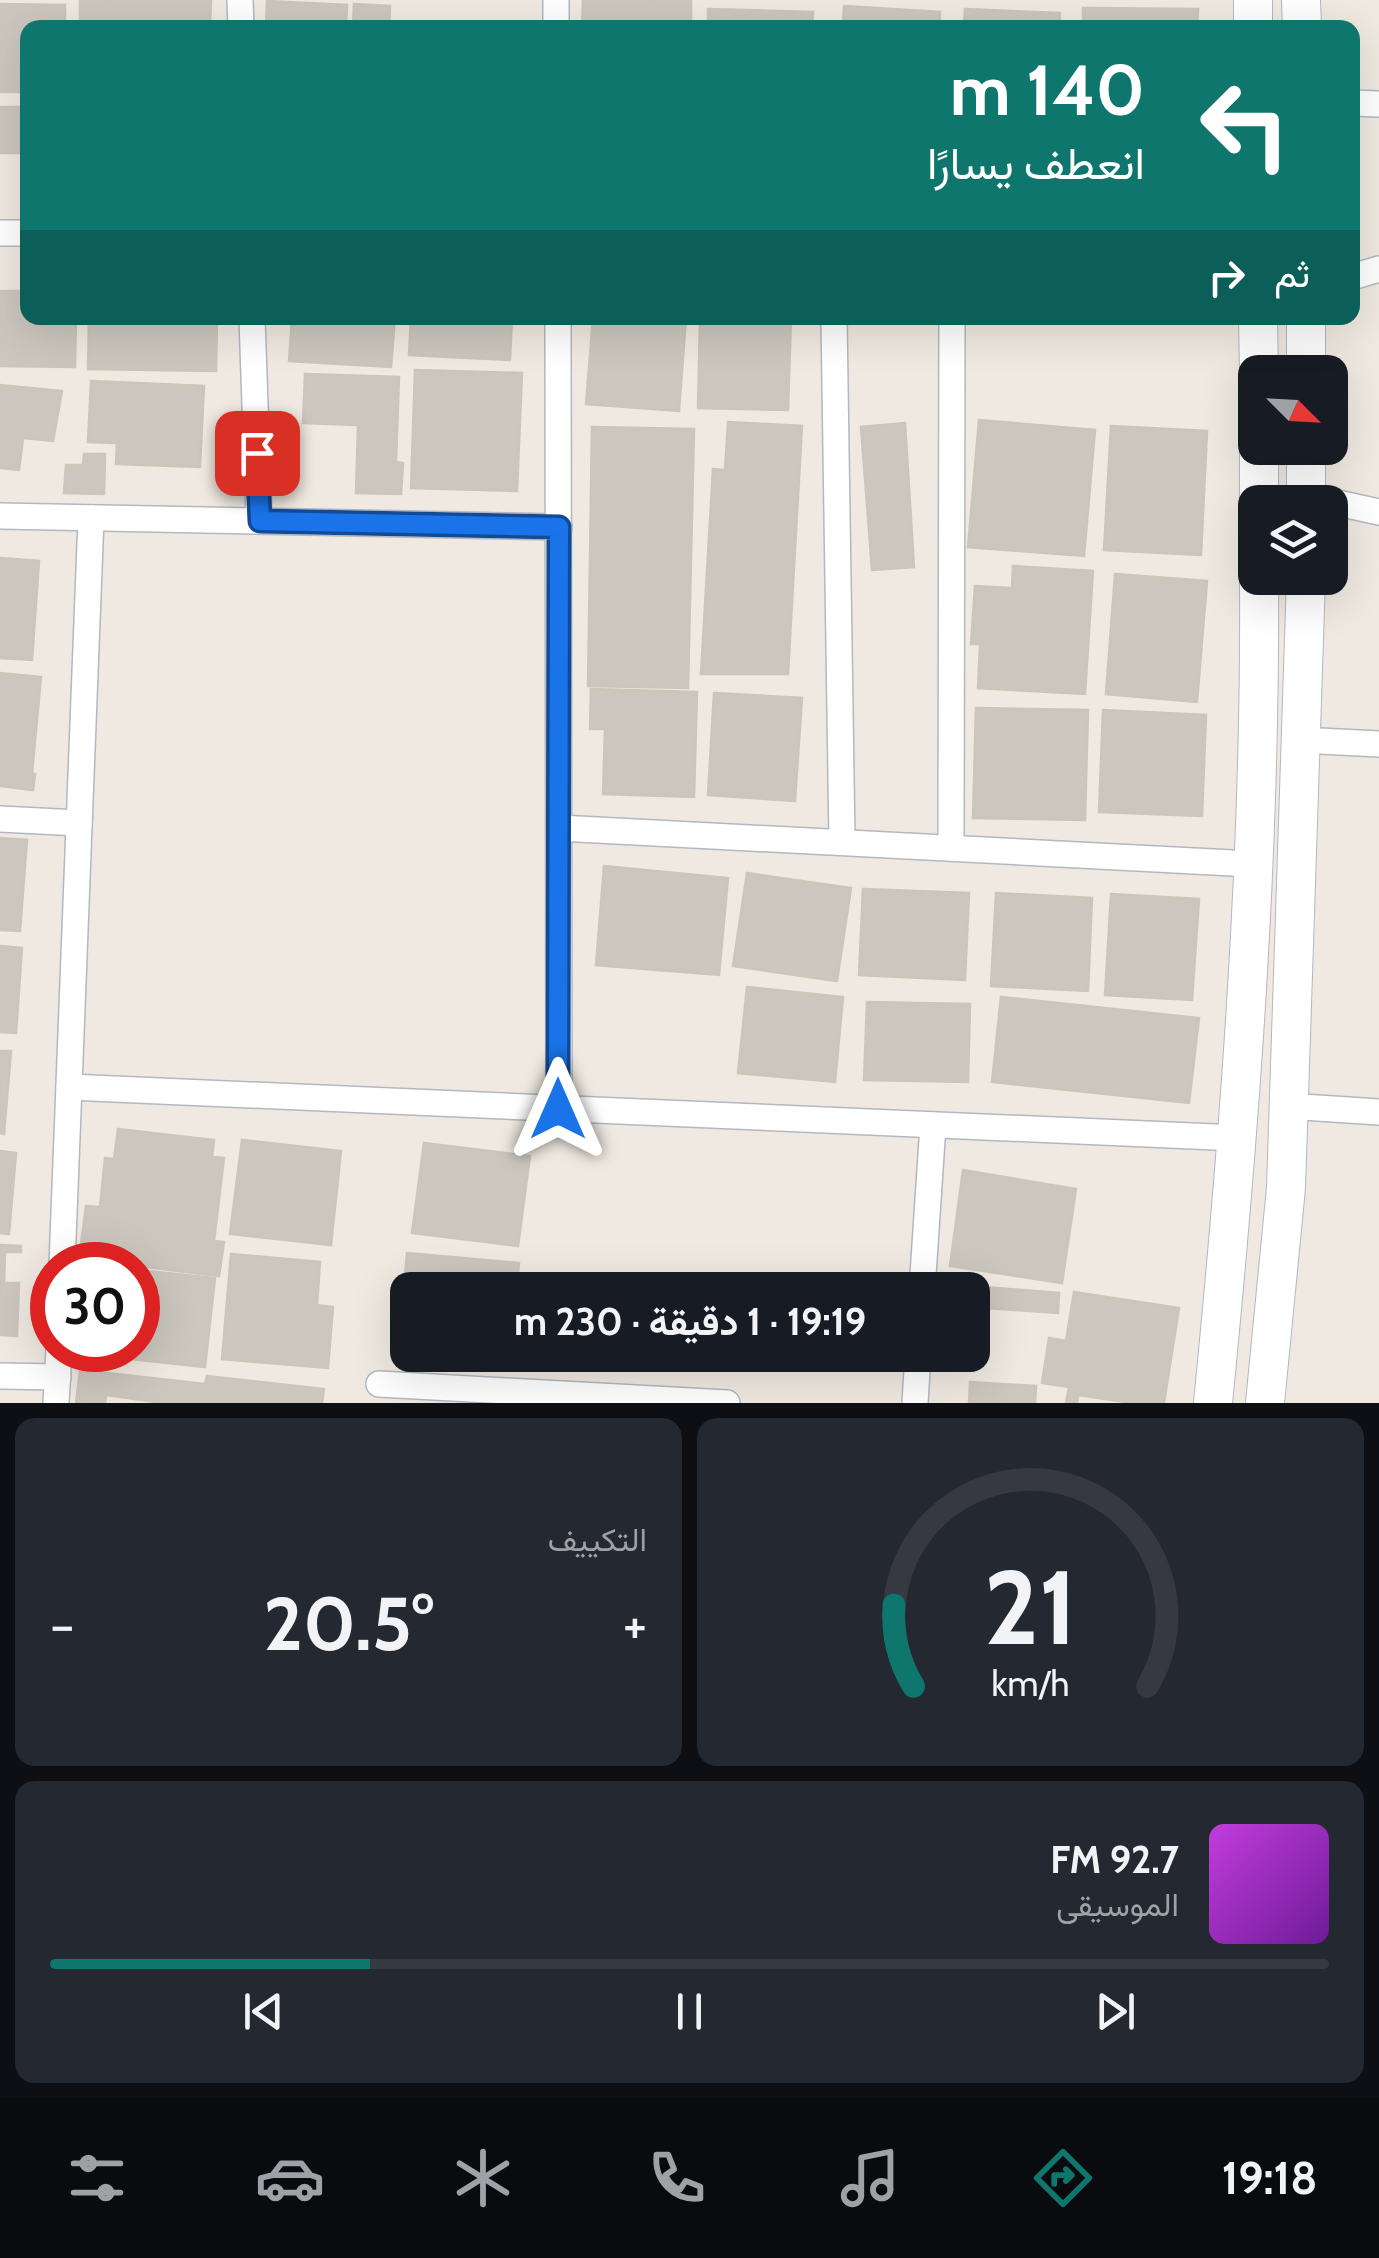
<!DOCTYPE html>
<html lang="ar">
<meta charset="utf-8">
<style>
body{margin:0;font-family:Cabin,Vazirmatn,sans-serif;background:#242831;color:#f1f3f6;direction:rtl;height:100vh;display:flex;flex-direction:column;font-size:38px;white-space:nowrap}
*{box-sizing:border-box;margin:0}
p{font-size:32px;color:#9ea1a6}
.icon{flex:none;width:55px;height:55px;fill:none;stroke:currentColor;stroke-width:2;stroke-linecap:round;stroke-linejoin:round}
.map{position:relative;height:1403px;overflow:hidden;direction:ltr}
.panel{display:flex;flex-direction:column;gap:15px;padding:15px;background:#0d0f14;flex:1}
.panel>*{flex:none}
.banner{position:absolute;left:20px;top:20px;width:1340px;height:305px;border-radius:20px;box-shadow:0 10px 40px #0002;direction:rtl;background:#0f766e;color:#fff;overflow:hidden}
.needle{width:65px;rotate:114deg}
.buttons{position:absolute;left:1238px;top:355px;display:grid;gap:20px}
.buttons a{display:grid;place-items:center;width:110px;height:110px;border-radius:20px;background:#171b24;box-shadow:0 10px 40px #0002;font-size:50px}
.speed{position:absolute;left:30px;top:1242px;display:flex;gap:20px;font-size:50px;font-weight:700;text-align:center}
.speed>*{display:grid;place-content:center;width:130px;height:130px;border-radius:50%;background:#171b24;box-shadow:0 10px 40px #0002;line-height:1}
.speed .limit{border:15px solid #d22;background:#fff;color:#111}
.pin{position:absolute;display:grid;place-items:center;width:85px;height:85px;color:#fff;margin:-42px;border-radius:20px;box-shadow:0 5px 15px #0006}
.me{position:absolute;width:110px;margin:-55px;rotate:0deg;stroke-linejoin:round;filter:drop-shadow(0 0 8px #0008)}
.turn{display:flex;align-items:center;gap:35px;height:210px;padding:0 50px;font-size:45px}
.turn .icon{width:130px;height:130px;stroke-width:2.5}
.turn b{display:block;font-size:70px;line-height:85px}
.then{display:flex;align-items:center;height:95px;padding:0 50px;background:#0003;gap:20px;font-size:38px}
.big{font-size:75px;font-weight:700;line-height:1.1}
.panel .card{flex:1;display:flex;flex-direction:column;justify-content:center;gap:15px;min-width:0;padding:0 35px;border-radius:20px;background:#242831}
.panel .dial{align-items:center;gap:0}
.dial svg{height:260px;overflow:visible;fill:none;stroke:#363941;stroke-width:7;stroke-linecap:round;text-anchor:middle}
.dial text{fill:#f1f3f6;stroke:none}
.song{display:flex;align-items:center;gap:30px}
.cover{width:120px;height:120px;border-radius:15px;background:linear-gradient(135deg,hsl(290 70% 55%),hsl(280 70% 35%))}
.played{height:10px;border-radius:5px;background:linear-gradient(90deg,#0f766e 25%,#363941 25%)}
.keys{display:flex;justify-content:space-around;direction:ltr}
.heat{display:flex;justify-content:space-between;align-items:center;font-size:55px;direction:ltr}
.panel .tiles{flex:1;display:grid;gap:15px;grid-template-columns:1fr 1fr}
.card:last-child{grid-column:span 2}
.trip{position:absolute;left:390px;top:1272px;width:600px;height:100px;border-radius:20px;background:#171b24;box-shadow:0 10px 40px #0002;font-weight:700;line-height:100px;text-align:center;direction:rtl}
.tabs{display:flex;height:160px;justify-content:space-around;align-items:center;background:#090b0e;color:#9ea1a6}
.tabs .icon{width:70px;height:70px}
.tabs .active{color:#0f766e}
.tabs b{font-size:45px;color:#f1f3f6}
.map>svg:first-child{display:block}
.building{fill:#cbc7bf;stroke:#cbc5ba;stroke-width:2.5}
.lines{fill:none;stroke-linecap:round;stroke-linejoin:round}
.street-casing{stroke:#b4b7c1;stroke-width:28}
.secondary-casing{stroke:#b4b7c1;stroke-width:40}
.street{stroke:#fff;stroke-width:25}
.secondary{stroke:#fff;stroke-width:38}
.route-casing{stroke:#114b97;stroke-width:25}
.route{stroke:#1a73e8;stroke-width:18}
</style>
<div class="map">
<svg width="1379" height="1403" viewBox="0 0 1379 1403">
<rect width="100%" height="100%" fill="#efe9e1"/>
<g class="building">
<path d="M135,0H211L210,28H80V1Z"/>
<path d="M583,0L691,1V28H582Z"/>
<path d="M267,1L347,5L346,28H266Z"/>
<path d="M0,4L65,5V28H28V92H0Z"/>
<path d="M354,4L390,6L389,28H353Z"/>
<path d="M844,6L940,12L939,28H843Z"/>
<path d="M1083,8L1198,9L1197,28H1083Z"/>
<path d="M708,9L813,12L812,28H708Z"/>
<path d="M965,9L1060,13L1059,28H964Z"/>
<rect x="0" y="107" width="28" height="46"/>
<path d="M0,291H28V318H76L75,367L0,366Z"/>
<path d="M89,318H217L216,371L88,369Z"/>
<path d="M292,318H395L391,367L289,361Z"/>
<path d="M411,318H512L510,360L409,355Z"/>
<path d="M593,318H686L679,411L586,404Z"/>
<path d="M700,318H791L788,410L698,408Z"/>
<path d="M415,370L522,373L517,491L411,488Z"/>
<path d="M305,374L399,377L396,462L403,463L401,494L356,493L358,425L303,423Z"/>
<path d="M91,381L204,386L200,467L116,464L117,443L88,442Z"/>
<path d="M0,385L62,391L53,441L23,438L19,470L0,468Z"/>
<path d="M979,420L1095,430L1084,556L968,547Z"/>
<path d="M728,422L802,426L788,674H701L713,469L725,470Z"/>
<path d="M905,423L914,567L872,570L861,427Z"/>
<path d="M1111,426L1207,431L1201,555L1104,550Z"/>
<path d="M592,427L694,429L688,688L588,686Z"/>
<path d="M84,454H105L104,494L64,493L66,465H83Z"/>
<path d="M0,558L39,561L32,660L0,658Z"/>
<path d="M1013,566L1093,571L1085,694L978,688L980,644H971L975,586L1012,588Z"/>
<path d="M1115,574L1207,581L1197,702L1106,694Z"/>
<path d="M0,673L41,677L32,773L35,774L33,790L0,786Z"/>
<path d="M591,689L697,692L694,797L603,794L605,729H590Z"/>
<path d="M714,693L802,698L795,801L708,795Z"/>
<path d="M976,708L1088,710L1085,820L973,818Z"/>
<path d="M1103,710L1206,715L1202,816L1099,812Z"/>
<path d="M0,838L27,840L20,931L0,930Z"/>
<path d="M604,866L728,878L719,975L596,965Z"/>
<path d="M747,873L851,888L837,981L733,966Z"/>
<path d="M863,889L969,893L965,980L859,975Z"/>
<path d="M996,893L1092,898L1088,991L991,986Z"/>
<path d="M1111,894L1199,899L1192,1000L1105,995Z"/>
<path d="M0,946L22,948L16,1033L0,1032Z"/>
<path d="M747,987L843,997L835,1082L738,1073Z"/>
<path d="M1001,997L1199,1018L1189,1103L992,1082Z"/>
<path d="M867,1002L970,1004L968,1082L864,1080Z"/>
<path d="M0,1051H11L4,1134L0,1133Z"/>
<path d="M118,1129L214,1140L212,1157L224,1158L214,1241L224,1242L219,1276L79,1259L86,1206L100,1207L105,1158L114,1159Z"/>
<path d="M242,1140L341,1151L331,1245L230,1234Z"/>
<path d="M424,1143L530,1156L518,1246L412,1233Z"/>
<path d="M0,1151L16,1153L9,1234L0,1233Z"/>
<path d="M963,1170L1076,1189L1062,1283L950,1266Z"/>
<path d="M0,1245L21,1246V1252H5L4,1283H19L17,1336L0,1335Z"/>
<path d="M407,1253L519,1263L517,1290H408V1341L399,1340Z"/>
<path d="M231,1254L320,1262L317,1305L333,1307L328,1368L222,1359Z"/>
<path d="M138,1270L215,1278L205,1367L84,1354L85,1350H138Z"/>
<path d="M971,1286L1059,1293L1058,1313L972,1307Z"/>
<path d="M1074,1292L1179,1308L1164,1403H1132L1078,1395L1077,1403H1066L1069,1387L1042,1383L1049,1338L1066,1341Z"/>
<path d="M80,1370L205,1384L207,1376L324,1389L322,1403H163L106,1395L105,1403H76Z"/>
<path d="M970,1382L1036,1386L1035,1403H969Z"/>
</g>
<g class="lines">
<g class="street-casing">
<g id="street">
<path d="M240,0L241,28"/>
<path d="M556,0V28"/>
<path d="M1352,103L1379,104"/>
<path d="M0,233H28"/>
<path d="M1352,277L1379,269"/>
<path d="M252,318L259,521"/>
<path d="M558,318L559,1109"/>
<path d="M834,318L842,842"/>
<path d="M1306,496L1379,512"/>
<path d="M0,516L559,527"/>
<path d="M1300,740L1379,744"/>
<path d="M0,819L79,823"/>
<path d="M559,828L1252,864"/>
<path d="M951,848L952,318"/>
<path d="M69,1087L1238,1138"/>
<path d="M1287,1106L1379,1112"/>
<path d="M62,1265L91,518"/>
<path d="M922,1290L933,1125"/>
<path d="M0,1376L58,1377"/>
<path d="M379,1384L727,1403"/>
<path d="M56,1403L59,1350"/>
<path d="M915,1403L918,1355"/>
</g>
</g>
<g class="secondary-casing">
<g id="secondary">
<path d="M1253,0V28"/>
<path d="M1301,0L1302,28"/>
<path d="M1258,318L1259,372"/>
<path d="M1306,318V372"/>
<path d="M1259,448V502"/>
<path d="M1306,448V502"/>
<path d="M1213,1403C1240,1129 1261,853 1259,578"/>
<path d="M1265,1403L1286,1188L1306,578"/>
</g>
</g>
<use href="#street" class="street"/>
<use href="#secondary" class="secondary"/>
</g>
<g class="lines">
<g class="route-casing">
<path id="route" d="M257,453L260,521L559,527L558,1109"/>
</g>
<use href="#route" class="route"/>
</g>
</svg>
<div class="buttons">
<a><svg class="needle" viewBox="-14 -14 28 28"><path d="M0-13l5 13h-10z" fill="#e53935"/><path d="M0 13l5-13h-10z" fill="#9ea1a6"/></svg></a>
<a><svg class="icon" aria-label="layers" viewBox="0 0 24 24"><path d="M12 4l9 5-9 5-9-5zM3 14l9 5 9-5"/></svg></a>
</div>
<div class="speed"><div class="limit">30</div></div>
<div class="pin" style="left:257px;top:453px;background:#d93025"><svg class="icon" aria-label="arrive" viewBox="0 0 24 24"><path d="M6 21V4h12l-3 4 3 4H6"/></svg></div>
<svg class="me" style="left:558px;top:1109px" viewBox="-20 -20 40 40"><path d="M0-17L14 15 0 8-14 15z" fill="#1a73e8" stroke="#fff" stroke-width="4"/></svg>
<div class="trip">19:19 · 1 دقيقة · 230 m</div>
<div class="banner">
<div class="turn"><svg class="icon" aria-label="left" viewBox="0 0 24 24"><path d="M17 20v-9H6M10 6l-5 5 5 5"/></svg><div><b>140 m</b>انعطف يسارًا</div></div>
<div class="then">ثم<svg class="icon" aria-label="right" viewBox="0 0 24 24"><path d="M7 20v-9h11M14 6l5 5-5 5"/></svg></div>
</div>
</div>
<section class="panel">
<div class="tiles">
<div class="card dial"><svg viewBox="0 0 100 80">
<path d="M14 69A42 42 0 1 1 86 69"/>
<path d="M14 69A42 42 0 0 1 8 44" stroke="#0f766e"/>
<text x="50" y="56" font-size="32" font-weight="700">21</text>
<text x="50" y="72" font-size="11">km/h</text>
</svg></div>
<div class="card"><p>التكييف</p>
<div class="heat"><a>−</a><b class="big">20.5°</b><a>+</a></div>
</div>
<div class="card">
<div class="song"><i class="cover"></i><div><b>92.7 FM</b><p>الموسيقى</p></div></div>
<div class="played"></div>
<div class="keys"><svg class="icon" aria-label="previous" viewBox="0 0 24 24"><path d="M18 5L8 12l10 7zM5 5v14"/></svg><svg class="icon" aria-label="pause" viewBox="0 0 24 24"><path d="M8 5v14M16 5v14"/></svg><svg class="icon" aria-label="next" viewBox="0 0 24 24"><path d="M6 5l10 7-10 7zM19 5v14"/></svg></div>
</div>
</div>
</section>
<nav class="tabs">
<b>19:18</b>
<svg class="icon active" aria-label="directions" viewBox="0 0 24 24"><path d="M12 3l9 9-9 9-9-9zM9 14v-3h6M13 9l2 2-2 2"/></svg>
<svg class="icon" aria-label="music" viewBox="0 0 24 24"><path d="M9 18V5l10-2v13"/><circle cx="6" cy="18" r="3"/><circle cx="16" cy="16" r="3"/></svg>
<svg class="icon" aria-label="phone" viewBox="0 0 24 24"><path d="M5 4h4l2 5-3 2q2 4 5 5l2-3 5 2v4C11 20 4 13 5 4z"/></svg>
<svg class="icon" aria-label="climate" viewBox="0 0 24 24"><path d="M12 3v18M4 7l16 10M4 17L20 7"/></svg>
<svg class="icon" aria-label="car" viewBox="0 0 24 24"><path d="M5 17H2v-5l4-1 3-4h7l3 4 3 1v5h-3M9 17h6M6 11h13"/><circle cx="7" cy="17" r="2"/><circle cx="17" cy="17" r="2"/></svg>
<svg class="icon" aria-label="filters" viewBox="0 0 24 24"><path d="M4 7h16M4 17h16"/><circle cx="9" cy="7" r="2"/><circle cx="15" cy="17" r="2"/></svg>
</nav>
